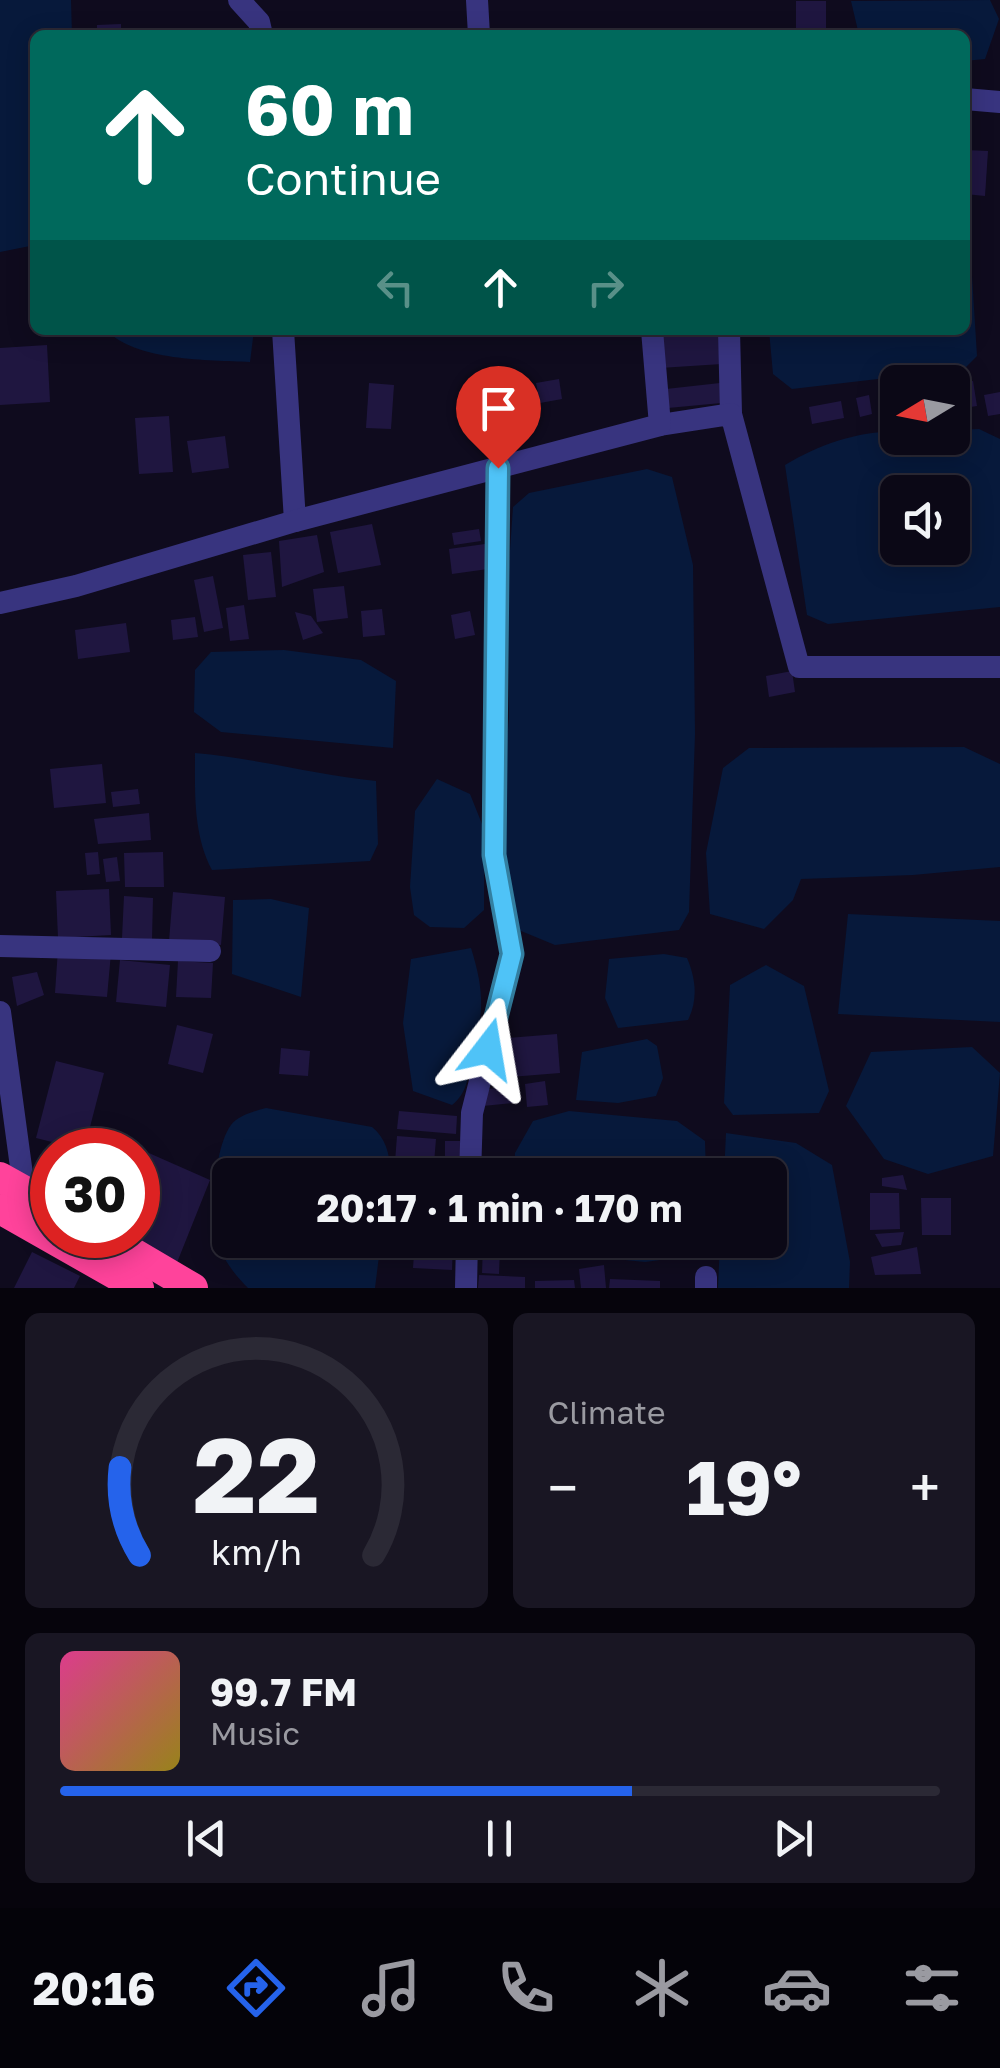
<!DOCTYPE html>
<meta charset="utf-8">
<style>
body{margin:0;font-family:"Golos Text",sans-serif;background:#191623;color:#f1f3f6;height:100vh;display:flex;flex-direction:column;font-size:38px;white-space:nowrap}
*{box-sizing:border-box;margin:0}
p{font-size:32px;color:#9a9aa1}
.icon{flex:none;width:55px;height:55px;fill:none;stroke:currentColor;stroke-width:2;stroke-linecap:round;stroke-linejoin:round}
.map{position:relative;height:1288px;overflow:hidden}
.drawer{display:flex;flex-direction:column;gap:25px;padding:25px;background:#06040c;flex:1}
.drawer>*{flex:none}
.guide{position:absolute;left:30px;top:30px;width:940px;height:305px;border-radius:15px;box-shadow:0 5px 25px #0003,0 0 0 2px #2b2935;background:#00695c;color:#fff;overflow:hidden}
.needle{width:65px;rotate:260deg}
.buttons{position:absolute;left:880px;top:365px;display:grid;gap:20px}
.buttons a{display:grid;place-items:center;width:90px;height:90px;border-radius:15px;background:#0b0816;box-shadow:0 5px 25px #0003,0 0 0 2px #2b2935;font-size:50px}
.speed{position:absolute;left:30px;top:1128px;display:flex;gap:20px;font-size:50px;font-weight:700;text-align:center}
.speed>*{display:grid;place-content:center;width:130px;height:130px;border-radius:50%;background:#0b0816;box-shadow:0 5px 25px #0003,0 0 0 2px #2b2935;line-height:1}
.speed .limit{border:15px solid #d22;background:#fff;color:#111}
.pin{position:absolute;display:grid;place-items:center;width:85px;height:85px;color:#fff;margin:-102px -42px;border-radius:50% 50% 50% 0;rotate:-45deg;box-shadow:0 0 10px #0007}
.pin .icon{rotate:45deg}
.me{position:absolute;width:110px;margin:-55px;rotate:14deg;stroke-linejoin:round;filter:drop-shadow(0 0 8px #0008)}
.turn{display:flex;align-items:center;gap:35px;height:210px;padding:0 50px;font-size:45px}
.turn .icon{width:130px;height:130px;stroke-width:2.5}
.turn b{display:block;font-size:70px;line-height:85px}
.lanes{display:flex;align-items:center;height:95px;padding:0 50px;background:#0003;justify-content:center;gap:50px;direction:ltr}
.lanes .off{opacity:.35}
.big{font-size:75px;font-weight:700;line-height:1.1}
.drawer .card{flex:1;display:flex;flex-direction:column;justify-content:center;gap:15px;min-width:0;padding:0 35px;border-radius:15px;background:#191623}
.drawer .dial{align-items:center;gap:0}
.dial svg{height:260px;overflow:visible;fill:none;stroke:#2b2935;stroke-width:7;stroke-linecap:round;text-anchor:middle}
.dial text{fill:#f1f3f6;stroke:none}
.song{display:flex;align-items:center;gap:30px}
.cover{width:120px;height:120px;border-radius:15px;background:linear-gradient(135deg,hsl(330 70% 55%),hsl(50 70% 35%))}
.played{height:10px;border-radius:5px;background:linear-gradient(90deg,#2563eb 65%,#2b2935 65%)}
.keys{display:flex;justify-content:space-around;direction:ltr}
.heat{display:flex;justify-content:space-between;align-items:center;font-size:55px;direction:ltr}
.drawer .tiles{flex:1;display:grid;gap:25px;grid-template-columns:1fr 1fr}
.card:last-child{grid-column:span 2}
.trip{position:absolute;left:212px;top:1158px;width:575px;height:100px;border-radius:15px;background:#0b0816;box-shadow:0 5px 25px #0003,0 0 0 2px #2b2935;font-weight:700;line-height:100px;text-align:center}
.tabs{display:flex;height:160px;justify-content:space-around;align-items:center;background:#040309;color:#9a9aa1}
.tabs .icon{width:70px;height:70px}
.tabs .selected{color:#2563eb}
.tabs b{font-size:45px;color:#f1f3f6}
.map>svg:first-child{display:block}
.water{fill:#07193b;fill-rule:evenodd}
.building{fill:#1f1640}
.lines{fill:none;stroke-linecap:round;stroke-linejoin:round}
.street{stroke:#38347f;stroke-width:22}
.highway{stroke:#ff439b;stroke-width:30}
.route-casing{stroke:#337fa1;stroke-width:25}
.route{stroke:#4fc3f7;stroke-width:18}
</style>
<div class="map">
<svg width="1000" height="1288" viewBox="0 0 1000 1288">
<rect width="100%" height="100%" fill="#0f0b1e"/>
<g class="water">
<path d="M0,0H71L72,35H35V245L0,252Z"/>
<path d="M990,0L999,19L985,59L965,61V35H859L851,1Z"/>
<path d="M965,224L969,228L977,356L964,369L792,389L773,374L769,330H965Z"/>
<path d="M107,330H254L250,362C209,360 134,361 107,330Z"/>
<path d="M979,429L1000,439V607L828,624L807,615L785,465C820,444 856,432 897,431L898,438H952L953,430ZM898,492H952V548H898Z"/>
<path d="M647,469L672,477L693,565L695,734L689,912L679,930L555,945L509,926L501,808L509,718L508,579L513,507L529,493Z"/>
<path d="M284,650L361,660L396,681L393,748L221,732L194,712L195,670L211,652Z"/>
<path d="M964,747L1000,764V867L913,875L801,879L793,900L764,929L710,914L706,853L723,768L749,748Z"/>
<path d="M195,753C256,758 314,775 376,781L378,844L370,861L212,870C193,834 195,793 195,753Z"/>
<path d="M437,779L470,794L484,829V910L464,928L430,927L414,915L410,887L415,811Z"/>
<path d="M271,899L309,908L301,997L232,974L233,900Z"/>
<path d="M848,914L1000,921V1022L838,1014Z"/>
<path d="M471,948C486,996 483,1016 471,1064C467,1081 466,1094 452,1105L413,1091L403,1023L411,959Z"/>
<path d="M664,954L687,958C696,979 698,1000 688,1020L618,1028L605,998L609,959Z"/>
<path d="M766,965L804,986L829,1091L819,1113L733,1115L724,1103L730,985Z"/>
<path d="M647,1039L657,1046L663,1078L656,1096L618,1103L576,1100L582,1052Z"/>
<path d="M972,1047L1000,1073L993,1156L928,1174L884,1159L846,1106L871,1052Z"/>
<path d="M266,1108L372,1127C386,1138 391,1157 390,1175H230V1240H381L375,1288H248C235,1275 223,1260 218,1242C210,1215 214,1148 231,1125C239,1115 255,1111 266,1108Z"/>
<path d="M569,1111L677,1121L705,1141L706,1175H514L515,1153L533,1121Z"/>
<path d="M726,1133L796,1143L832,1165L850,1262L849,1288H718L720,1240H770V1175H724Z"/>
<path d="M516,1240H706L697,1255L645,1262L517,1249Z"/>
</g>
<g class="building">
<rect x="796" y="1" width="30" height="34"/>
<path d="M121,24V35H97V25Z"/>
<path d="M965,150L988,151L985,196L965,194Z"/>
<path d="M657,330H735L737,363L660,368Z"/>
<path d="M47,345L50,402L0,405V348Z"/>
<path d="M559,379L562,399L540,403L536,383Z"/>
<path d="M973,381L977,406L958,409L953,384Z"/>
<path d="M729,382L732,402L668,408L666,389Z"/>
<path d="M369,383L394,385L391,429L366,428Z"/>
<path d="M527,385L534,423L512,427L505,389Z"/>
<path d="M1000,392V414L988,416L984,395Z"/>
<path d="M869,395L872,414L860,417L856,398Z"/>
<path d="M841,401L844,418L812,424L809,407Z"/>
<path d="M169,416L173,472L139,474L135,418Z"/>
<path d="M225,436L229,468L192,473L187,441Z"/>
<path d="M372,524L381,565L338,573L330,532Z"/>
<path d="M479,529L481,541L454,545L452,533Z"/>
<path d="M317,535L324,572L282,587L279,541Z"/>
<path d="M485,544L488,569L452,574L449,549Z"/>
<path d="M271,552L276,597L248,600L243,555Z"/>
<path d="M213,576L223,628L204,632L194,580Z"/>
<path d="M344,586L348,618L317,622L313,589Z"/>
<path d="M244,605L249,639L230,641L226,608Z"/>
<path d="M382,609L385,635L363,637L361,611Z"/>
<path d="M470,611L475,635L455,639L451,615Z"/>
<path d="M295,612L311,616L323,633L303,640Z"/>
<path d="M195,617L198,637L173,640L171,620Z"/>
<path d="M126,623L130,652L78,659L75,630Z"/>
<path d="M792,671L795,692L769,697L766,676Z"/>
<path d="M102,764L106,803L54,808L50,769Z"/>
<path d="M138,789L140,804L113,807L111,792Z"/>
<path d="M149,813L151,840L98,844L94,819Z"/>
<path d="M98,852L100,874L87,875L85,853Z"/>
<path d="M163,852L164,887H125L124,853Z"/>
<path d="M117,857L120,881L106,882L103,859Z"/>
<path d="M109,889L111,935L58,938L56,891Z"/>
<path d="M173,892L225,897L221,945L169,941Z"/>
<path d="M124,896L153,898L152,939L122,938Z"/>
<path d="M58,949L111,953L107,997L55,993Z"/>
<path d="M120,960L170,965L166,1007L116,1002Z"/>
<path d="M178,961L213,963L211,998L176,997Z"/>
<path d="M37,972L44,995L17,1006L12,977Z"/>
<path d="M177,1025L213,1034L203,1073L168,1064Z"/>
<path d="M557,1034L560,1073L510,1077L507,1038Z"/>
<path d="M281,1048L310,1051L308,1076L279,1074Z"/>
<path d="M56,1061L104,1073L84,1150L36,1138Z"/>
<path d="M545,1081L548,1105L527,1107L525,1084Z"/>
<path d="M512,1086L513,1103L483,1106L481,1090Z"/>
<path d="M399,1111L457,1116L456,1134L397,1129Z"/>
<path d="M99,1131L210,1180L176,1265L123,1235H138V1150H92Z"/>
<path d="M397,1136L436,1139L433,1175H394Z"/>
<rect x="445" y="1141" width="15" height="29"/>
<path d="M903,1175L907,1190L882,1186V1178Z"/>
<path d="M870,1193H899L900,1229L870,1230Z"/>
<path d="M921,1198H951V1235H922Z"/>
<path d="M904,1232L901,1245L882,1247L875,1234Z"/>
<path d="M415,1240L453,1242L452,1270L413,1268Z"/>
<path d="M483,1246L500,1247L499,1274L482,1273Z"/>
<path d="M917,1247L921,1274L875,1275L871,1257Z"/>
<path d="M32,1252L80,1276L74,1288H14Z"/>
<path d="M604,1265L606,1288H581L579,1269Z"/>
<path d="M479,1275L525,1277V1288H478Z"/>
<path d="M610,1279L660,1281V1288H609Z"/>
<path d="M574,1280L575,1288H535V1281Z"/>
</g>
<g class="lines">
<g class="street">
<path d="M239,0L259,22L262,35"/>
<path d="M477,0L479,35"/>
<path d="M965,99L1000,102"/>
<path d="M283,330L295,521"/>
<path d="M729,330L731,414"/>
<path d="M660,425L731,414L799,667H1000"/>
<path d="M0,603L76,586L295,521L660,425L652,330"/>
<path d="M0,946L210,951"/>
<path d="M0,1012L24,1189"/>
<path d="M470,1175L472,1113L512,954L494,855L498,467"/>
<path d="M466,1288L467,1240"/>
<path d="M706,1288V1277"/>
</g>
<g class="highway">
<path d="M0,1177L52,1206"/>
<path d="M0,1209L139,1288"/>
<path d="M103,1235L193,1288"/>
</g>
</g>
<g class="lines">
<g class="route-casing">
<path id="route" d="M488,1049L512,954L494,855L498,468"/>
</g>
<use href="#route" class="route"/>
</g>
</svg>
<div class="buttons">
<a><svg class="needle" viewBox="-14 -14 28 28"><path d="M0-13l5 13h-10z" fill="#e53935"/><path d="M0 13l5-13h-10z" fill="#9a9aa1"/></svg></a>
<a><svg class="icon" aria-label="sound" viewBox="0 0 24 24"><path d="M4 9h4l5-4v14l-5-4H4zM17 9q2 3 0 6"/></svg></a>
</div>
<div class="speed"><div class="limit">30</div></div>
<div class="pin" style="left:498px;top:468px;background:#d93025"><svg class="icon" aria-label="arrive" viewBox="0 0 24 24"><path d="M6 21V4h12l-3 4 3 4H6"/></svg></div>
<svg class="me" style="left:488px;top:1049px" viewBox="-20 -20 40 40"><path d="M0-17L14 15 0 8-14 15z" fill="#4fc3f7" stroke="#fff" stroke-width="4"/></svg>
<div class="trip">20:17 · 1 min · 170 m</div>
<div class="guide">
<div class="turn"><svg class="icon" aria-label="ahead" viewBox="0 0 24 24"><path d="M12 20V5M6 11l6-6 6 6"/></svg><div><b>60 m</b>Continue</div></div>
<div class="lanes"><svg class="icon off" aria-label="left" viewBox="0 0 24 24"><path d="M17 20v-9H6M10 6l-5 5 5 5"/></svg><svg class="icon" aria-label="ahead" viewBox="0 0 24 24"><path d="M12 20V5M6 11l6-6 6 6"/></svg><svg class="icon off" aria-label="right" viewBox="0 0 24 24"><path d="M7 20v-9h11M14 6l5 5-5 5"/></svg></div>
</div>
</div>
<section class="drawer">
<div class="tiles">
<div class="card dial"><svg viewBox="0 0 100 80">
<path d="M14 69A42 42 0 1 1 86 69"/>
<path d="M14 69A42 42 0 0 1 8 42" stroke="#2563eb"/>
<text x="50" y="56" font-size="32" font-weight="700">22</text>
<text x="50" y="72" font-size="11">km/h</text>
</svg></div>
<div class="card"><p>Climate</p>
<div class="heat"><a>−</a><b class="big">19°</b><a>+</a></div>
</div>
<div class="card">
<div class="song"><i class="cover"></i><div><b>99.7 FM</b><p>Music</p></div></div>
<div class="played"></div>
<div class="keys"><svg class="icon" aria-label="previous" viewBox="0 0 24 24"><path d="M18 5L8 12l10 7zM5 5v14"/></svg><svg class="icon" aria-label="pause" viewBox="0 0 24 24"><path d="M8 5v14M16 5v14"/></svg><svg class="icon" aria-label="next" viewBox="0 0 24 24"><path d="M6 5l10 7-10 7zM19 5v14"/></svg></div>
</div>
</div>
</section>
<nav class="tabs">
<b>20:16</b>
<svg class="icon selected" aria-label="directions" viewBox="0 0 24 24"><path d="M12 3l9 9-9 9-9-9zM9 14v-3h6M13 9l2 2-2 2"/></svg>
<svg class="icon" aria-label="music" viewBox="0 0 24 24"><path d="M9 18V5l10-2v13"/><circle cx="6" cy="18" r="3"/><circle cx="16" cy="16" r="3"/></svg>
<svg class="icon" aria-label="phone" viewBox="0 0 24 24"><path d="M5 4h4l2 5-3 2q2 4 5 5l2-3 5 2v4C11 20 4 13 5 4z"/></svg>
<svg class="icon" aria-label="climate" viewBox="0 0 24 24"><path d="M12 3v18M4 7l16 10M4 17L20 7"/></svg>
<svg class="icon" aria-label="car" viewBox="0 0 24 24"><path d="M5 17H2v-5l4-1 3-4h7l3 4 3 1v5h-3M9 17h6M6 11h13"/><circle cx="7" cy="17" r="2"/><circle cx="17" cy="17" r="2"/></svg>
<svg class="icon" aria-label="filters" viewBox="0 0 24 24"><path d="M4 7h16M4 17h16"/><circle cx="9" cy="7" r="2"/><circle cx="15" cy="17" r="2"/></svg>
</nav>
